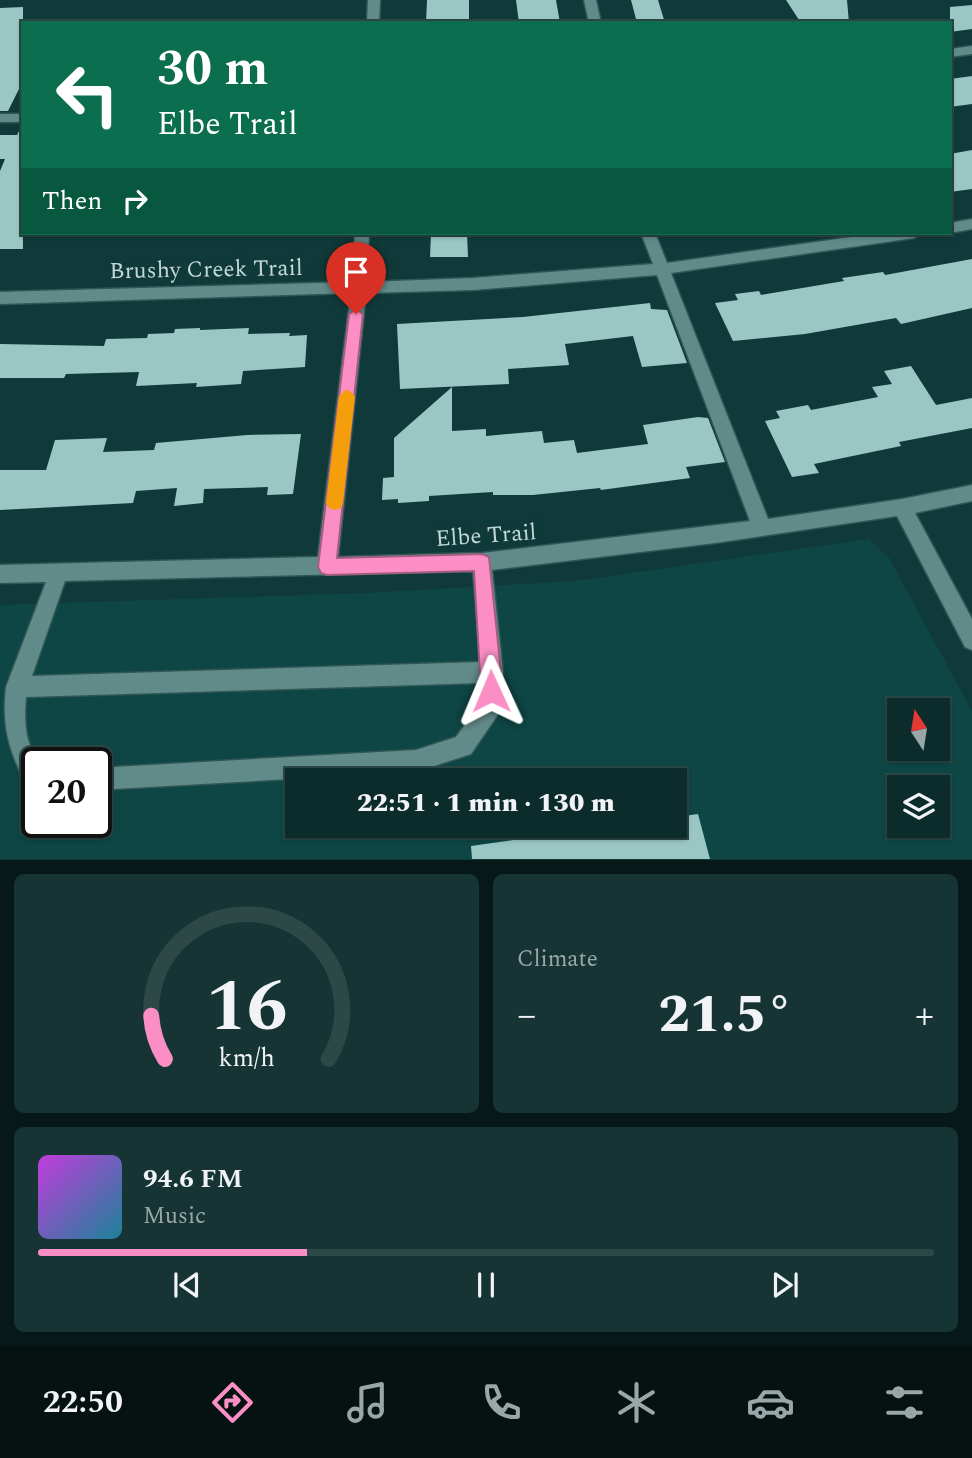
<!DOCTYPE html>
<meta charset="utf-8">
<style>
body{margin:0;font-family:Spectral,serif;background:#153433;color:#f1f3f6;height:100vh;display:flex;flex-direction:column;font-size:26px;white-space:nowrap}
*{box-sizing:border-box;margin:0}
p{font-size:23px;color:#9aa7a9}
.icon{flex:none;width:38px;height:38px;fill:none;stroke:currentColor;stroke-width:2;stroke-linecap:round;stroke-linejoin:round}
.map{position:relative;height:860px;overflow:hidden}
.details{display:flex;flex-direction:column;gap:14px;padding:14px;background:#071818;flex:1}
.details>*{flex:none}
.guide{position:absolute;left:21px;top:21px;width:931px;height:214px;border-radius:0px;box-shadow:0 2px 5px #0004,0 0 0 2px #2c4847;background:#0b6e4f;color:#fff;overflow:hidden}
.needle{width:46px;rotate:348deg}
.fabs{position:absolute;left:887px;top:698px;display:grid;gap:14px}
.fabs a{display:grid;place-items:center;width:63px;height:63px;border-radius:0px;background:#0c2c2b;box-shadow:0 2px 5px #0004,0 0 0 2px #2c4847;font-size:35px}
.speed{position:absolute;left:21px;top:747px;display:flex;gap:14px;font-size:35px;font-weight:700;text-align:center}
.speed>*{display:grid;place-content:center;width:91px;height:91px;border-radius:50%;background:#0c2c2b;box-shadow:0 2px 5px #0004,0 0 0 2px #2c4847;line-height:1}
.speed .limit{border:4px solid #111;border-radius:10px;background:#fff;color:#111}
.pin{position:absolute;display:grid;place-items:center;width:60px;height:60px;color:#fff;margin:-72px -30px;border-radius:50% 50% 50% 0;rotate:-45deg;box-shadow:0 0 7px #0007}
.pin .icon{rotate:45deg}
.me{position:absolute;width:77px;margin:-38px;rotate:359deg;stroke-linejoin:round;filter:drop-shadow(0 0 5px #0008)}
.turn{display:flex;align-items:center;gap:24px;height:147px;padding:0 21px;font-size:32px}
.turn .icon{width:91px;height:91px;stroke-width:2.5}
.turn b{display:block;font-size:49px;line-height:60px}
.then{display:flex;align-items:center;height:66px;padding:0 21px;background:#0003;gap:14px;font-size:26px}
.big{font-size:52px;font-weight:800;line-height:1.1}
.details .card{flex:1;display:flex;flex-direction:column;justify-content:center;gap:10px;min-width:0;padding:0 24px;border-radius:10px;background:#153433}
.details .dial{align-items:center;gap:0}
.dial svg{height:182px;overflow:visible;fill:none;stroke:#2c4847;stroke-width:7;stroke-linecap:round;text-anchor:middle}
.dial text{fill:#f1f3f6;stroke:none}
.song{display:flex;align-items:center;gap:21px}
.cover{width:84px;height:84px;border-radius:10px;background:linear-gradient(135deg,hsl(290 70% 55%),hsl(190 70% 35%))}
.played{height:7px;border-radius:4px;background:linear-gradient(90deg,#fb8fc5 30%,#2c4847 30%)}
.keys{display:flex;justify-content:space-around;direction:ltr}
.heat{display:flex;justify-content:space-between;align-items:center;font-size:38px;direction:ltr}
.details .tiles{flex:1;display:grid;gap:14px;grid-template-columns:1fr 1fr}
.card:last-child{grid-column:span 2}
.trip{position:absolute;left:285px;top:768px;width:402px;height:70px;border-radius:0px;background:#0c2c2b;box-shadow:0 2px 5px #0004,0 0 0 2px #2c4847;font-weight:800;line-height:70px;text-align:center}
.dock{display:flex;height:112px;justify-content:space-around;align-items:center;background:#051211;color:#9aa7a9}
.dock .icon{width:49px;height:49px}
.dock .on{color:#fb8fc5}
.dock b{font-size:32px;color:#f1f3f6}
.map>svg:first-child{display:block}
.built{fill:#0d4645;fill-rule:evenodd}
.building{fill:#9ac6c4}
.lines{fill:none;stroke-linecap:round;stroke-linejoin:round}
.minor-casing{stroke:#305655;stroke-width:3}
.minor{fill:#618b89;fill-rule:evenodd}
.route{fill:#fb8fc5;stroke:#a35d80;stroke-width:2}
.slow{fill:#f59e0b}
.labels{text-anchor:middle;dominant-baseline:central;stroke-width:7;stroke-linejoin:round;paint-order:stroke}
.street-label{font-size:23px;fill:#c2d7d6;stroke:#103a39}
</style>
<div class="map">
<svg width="972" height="860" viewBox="0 0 972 860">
<rect width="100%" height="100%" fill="#103a39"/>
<path class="built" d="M869,539L889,558L972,711V859H0V605L365,593L576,581ZM900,710H938V749H900ZM37,763H96V822H37ZM298,780H676V826H298ZM900,788H938V826H900Z"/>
<g class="building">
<path d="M427,0H469V23H426Z"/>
<path d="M516,0H556L560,23H519Z"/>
<path d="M631,0H658L665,23H637Z"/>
<path d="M786,0H847L849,23H801Z"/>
<path d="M972,5V29L950,32V7Z"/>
<path d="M23,7V81L8,111H0V8Z"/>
<path d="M972,76V104L950,107V79Z"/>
<path d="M22,125L23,249H0V171L5,159H0V135H17Z"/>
<path d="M972,150V189L950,192V154Z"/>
<path d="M431,233H467L468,257H430Z"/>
<path d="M972,259V308L901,324L896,318L805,334L733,341L715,303L738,300L735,294L759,291L761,295L844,281L842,278L883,272L885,275Z"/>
<path d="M650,303L651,309L667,310L687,363L642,367L633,336L565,344L569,365L508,369L509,384L400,389L397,324L523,317Z"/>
<path d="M200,328V330L249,328L248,334L290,333L289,336L307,335L305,367L243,371L241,384L196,387L197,383L136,386L139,372L66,374L64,378H0V344L104,346L106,339L147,338L148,334L174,333L175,329Z"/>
<path d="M911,366L936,405L972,398V428L899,442L901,446L814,464L819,473L792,477L765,421L780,418L776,411L808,405L811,410L878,397L872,387L892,384L884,371Z"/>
<path d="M452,387V431L486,429V436L542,431L544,443L574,440L577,453L648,444L643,425L698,417L708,418L725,462L686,467L690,478L601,490L600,488L533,495H493V492L429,496V501L398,503V499L382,500L383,478L394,477V438Z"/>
<path d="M301,434L293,494L267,495L268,487L204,489L203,503L174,506L177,488L136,491L133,503L0,510V470H46L55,440L107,438L103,452L154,450L156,443L247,435Z"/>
<path d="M698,814L710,859H472L471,846L614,826H676V817Z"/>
</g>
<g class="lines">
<g class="minor-casing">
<g id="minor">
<path d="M368,0H380L379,23H367Z"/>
<path d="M584,0H596L601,23H589Z"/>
<path d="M972,46V54L950,57V49Z"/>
<rect x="0" y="114" width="23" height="8"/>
<path d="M972,219V229L950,233H949L950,223Z"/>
<path d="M355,233H369L367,282L473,278L653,264L641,233H655L667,263L880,233H921L914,238L671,273L768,519L902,499L972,485V501L915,513L972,619V650L965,647L897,516L715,543L492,570L503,672L501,710L471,754L416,772L96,790V768L416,750L456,737L479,706L481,683L26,697C24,720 24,751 45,763H37V781L22,776C7,745 2,721 6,687L46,582L0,583V565L318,557L351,293L0,304V292L352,282ZM657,275L750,521L482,553L338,557L366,293L473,290ZM473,571L481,662L32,676L65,581Z"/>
</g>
</g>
<use href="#minor" class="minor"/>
</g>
<path class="route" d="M356,309L363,314L337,558L482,554L489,557L501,672L498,698L491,701L484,698L481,691L474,571L327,575L321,573L318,567L349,314Z"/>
<path class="slow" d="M347,389L355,396L343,503L341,508L335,510L329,508L326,503L339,396Z"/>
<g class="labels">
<g class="street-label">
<text transform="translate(206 270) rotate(-1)">Brushy Creek Trail</text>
<text transform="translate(486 536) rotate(-4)">Elbe Trail</text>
</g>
</g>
</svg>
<div class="fabs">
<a><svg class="needle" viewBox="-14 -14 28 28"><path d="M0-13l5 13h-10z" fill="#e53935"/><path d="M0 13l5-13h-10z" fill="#9aa7a9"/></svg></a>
<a><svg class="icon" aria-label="layers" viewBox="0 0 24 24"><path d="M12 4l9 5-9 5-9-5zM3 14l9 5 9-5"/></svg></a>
</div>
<div class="speed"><div class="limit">20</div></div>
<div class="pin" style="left:356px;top:314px;background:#d93025"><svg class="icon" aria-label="arrive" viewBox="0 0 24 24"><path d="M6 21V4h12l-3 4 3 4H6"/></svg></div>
<svg class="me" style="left:491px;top:691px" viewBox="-20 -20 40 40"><path d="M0-17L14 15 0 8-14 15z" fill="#fb8fc5" stroke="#fff" stroke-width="4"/></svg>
<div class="trip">22:51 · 1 min · 130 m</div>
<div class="guide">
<div class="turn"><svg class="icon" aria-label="left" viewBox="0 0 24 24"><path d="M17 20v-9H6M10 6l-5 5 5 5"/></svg><div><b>30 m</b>Elbe Trail</div></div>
<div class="then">Then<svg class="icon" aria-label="right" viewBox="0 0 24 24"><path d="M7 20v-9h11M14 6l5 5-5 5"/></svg></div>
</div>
</div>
<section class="details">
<div class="tiles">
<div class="card dial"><svg viewBox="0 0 100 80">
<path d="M14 69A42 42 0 1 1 86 69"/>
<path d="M14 69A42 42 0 0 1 8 50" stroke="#fb8fc5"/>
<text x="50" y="56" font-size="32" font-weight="700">16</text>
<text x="50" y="72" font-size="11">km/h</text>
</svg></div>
<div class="card"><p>Climate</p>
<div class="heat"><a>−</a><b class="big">21.5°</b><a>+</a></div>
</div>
<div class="card">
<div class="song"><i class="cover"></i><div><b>94.6 FM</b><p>Music</p></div></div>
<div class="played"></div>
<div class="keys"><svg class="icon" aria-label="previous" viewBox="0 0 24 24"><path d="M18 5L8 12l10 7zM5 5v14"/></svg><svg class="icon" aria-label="pause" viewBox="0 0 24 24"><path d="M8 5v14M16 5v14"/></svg><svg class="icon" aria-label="next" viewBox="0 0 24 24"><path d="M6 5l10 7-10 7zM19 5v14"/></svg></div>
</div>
</div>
</section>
<nav class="dock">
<b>22:50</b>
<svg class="icon on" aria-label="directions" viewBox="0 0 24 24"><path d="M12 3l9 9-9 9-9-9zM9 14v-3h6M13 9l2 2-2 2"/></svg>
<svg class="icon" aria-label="music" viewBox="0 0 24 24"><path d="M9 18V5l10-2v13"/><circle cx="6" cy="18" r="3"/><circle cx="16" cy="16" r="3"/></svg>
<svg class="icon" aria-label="phone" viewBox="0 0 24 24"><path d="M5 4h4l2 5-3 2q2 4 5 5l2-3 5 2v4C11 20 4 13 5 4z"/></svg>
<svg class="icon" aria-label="climate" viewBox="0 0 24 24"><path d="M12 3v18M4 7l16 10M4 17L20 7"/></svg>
<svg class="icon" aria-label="car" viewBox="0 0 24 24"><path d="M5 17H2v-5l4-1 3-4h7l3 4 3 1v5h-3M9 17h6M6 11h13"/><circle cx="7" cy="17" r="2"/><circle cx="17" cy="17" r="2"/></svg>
<svg class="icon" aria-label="filters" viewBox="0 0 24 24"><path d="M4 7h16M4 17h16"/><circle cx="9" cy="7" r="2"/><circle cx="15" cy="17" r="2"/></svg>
</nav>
